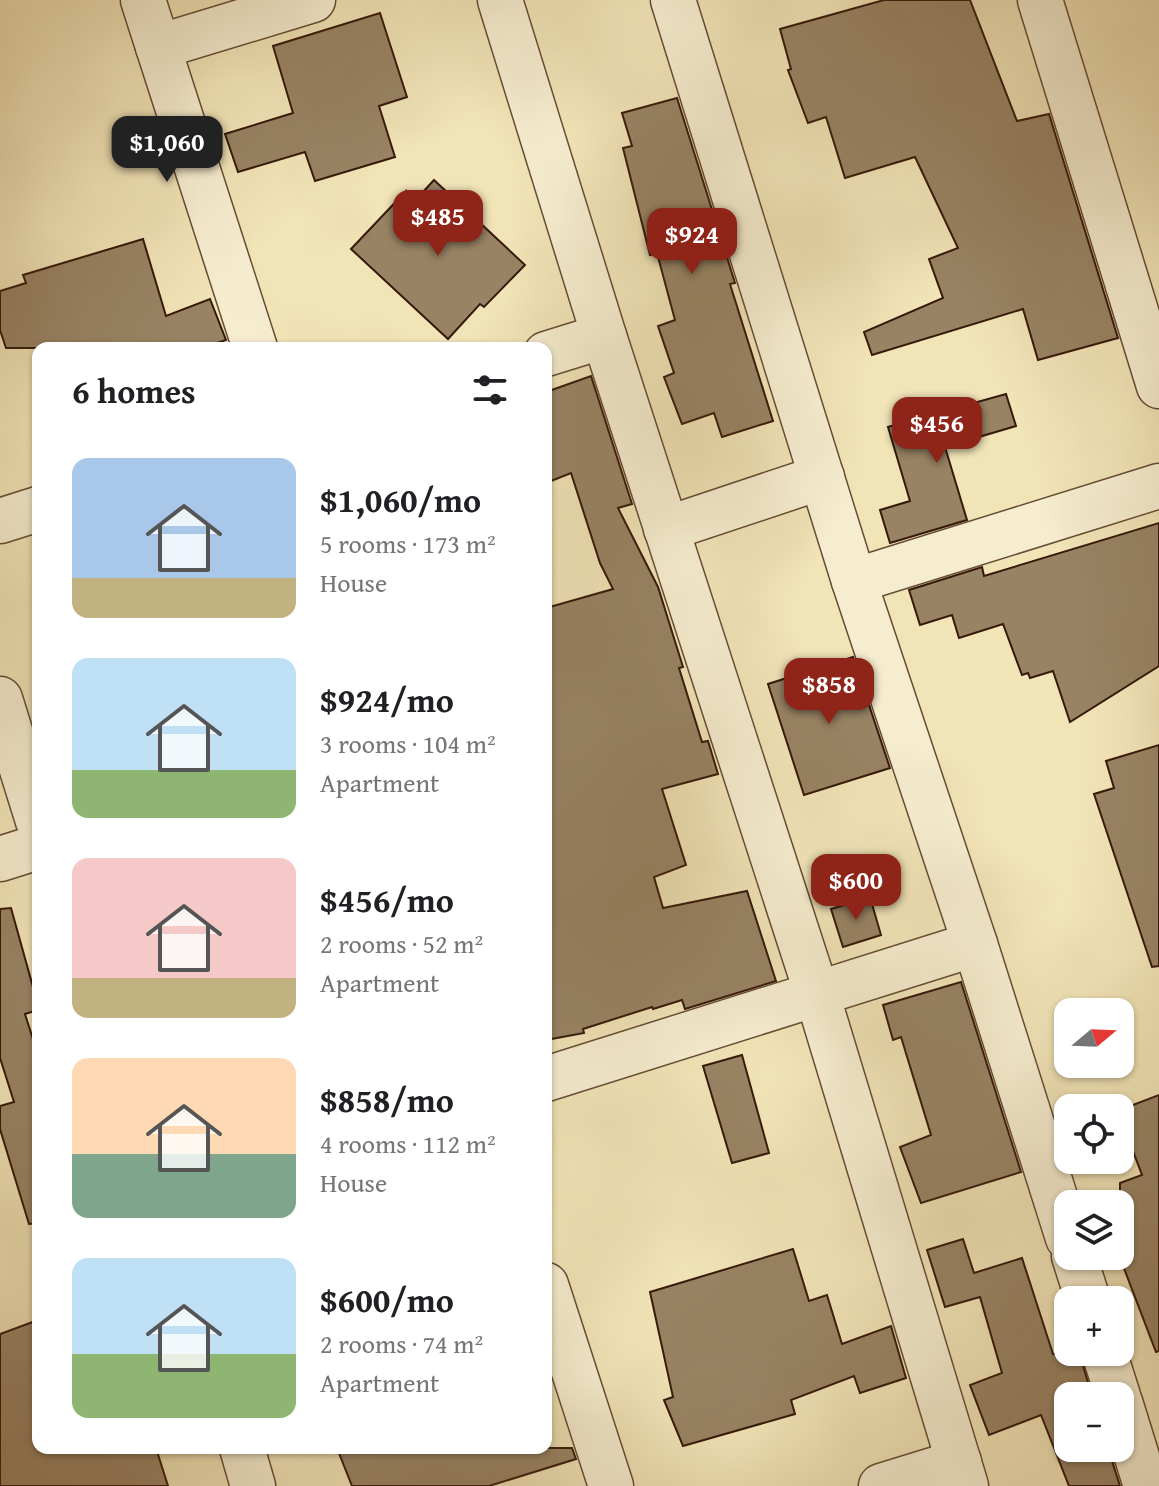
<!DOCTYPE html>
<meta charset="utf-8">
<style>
body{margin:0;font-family:"Gentium Book Plus",serif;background:#f6f6f6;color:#202124;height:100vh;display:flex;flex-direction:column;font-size:30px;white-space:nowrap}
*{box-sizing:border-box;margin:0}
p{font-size:26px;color:#757577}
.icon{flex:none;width:44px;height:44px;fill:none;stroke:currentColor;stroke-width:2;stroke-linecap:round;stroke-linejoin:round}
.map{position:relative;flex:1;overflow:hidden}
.details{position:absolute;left:32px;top:342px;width:520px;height:1112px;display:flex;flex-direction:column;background:#fff;border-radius:16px;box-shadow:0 2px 6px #0004}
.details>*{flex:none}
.needle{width:52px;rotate:71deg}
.buttons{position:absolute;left:1054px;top:998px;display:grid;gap:16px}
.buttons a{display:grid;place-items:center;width:80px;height:80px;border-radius:16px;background:#fff;box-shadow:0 2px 6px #0004;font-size:40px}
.price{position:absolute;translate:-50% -68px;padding:0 18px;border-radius:16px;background:#8f2418;color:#fff;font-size:26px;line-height:52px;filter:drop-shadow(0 2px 4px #0008)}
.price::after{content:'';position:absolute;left:50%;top:48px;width:24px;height:18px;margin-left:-12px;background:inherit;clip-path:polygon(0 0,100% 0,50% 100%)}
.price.active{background:#222;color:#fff}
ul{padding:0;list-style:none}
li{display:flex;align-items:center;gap:24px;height:200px;padding:0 40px}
li span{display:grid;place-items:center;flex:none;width:224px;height:160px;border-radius:16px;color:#555}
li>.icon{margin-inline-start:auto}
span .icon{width:96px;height:96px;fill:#fffc;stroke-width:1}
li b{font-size:34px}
h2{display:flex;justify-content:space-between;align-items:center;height:96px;padding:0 40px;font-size:34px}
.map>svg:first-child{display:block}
.building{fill:#988364;stroke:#37190a;stroke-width:2}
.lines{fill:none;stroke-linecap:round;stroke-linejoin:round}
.minor-casing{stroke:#664c35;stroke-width:47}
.minor{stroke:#f6edd0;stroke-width:44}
</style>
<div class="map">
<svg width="1159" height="1486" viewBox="0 0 1159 1486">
<rect width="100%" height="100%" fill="#f1e4b7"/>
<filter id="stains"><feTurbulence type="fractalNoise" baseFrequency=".0025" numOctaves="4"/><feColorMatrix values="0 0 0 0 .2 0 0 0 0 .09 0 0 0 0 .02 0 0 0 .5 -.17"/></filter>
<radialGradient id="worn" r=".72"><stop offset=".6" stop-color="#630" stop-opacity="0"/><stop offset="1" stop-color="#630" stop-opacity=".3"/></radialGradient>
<g class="building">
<path d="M884,0h86l47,121 32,-7 69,224 -80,22 -15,-51 -151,46 -8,-23 79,-34 -14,-39 29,-11 -43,-91 -70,21 -19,-61 -18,6 -20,-53 3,-1 -11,-40z"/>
<path d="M380,13l27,84 -28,9 16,51 -80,24 -10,-29 -67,20 -13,-38 68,-21 -20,-67z"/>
<path d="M677,98l58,185 -5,1 43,137 -51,16 -8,-24 -32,11 -18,-47 10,-4 -16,-47 17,-6 -18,-67 -7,2 -27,-107 9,-2 -10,-33z"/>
<path d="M434,180l91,85 -41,42 -4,-3 -32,35 -97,-90 55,-58 4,15z"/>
<path d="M143,239l23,77 44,-17 16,41 -23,8h-197l-6,-18v-39l26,-8 -3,-8z"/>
<path d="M591,376l41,128 -14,4 40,79 25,80 -4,1 23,74 6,-1 10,33 -56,15 24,76 -32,12 9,31 84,-17 29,90 -91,28 -3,-9 -29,9 -1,-2 -69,22 1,4 -38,7v-432l67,-19 -13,-26 -29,-90 -25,10v-91z"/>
<path d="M1006,394l10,32 -71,21 22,73 -77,23 -10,-33 30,-9 -22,-74z"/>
<path d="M1159,523v143l-89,56 -17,-51 -23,7 -2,-5 -6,2 -19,-51 -44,14 -7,-23 -32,10 -11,-35 73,-23 2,9z"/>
<path d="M853,657l37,111 -86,27 -36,-111z"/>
<path d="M1159,745v221l-7,1 -58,-173 20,-6 -8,-27z"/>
<path d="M870,897l11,38 -38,12 -12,-38z"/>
<path d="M11,908l27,97v5l-13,4 13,41v168l-9,1 -29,-95v-23l14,-4 -14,-44v-149z"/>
<path d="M961,982l60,190 -100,31 -21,-56 31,-12 -30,-98 -8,3 -10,-35z"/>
<path d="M742,1055l27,98 -37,10 -29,-97z"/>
<path d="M1159,1095v256l-3,1 -36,-94v-75l22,-8 -22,-58v-7z"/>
<path d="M963,1239l11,34 48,-15 31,96 26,-2 13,44h-24v52h40l12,38h-51l-28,-71 -52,20 -19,-50 32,-12 -22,-76 -35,10 -18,-57z"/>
<path d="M793,1249l16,52 18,-6 15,49 49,-18 15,52 -46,15 -6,-17 -63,24 4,14 -112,32 -19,-46 9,-3 -23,-105z"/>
<path d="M38,1320v128h118l12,38h-168v-152z"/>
<path d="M337,1448h235l4,11 -87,27h-137z"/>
</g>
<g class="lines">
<defs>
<g id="minor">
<path d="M143,0l112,348"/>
<path d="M500,0l104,336 213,658 149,492"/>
<path d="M673,0l181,581 121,363 93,294"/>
<path d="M1040,0l119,386"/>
<path d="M158,47l155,-47"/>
<path d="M546,354l58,-18"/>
<path d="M0,521l38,-12"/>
<path d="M666,529l156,-52"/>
<path d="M854,581l305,-95"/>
<path d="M0,699l38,122"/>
<path d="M0,859l38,-12"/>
<path d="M546,1079l429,-135"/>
<path d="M1074,1256l14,44"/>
<path d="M546,1285l65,201"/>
<path d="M1104,1352l14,44"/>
<path d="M1120,1402l26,84"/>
<path d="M242,1448l11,38"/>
<path d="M881,1486l78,-24"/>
</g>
</defs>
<use href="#minor" class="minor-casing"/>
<use href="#minor" class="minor"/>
</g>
<rect width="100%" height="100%" filter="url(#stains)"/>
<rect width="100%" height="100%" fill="url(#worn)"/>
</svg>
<div class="buttons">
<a><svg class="needle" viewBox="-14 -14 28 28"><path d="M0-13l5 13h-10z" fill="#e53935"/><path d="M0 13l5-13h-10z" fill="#757577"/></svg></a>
<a><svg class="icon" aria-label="locate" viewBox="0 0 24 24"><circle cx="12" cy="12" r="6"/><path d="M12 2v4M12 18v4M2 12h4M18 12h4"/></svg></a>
<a><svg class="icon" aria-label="layers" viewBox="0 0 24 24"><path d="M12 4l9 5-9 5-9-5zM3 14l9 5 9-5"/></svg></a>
<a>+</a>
<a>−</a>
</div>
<b class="price active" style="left:167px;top:184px">$1,060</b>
<b class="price" style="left:438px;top:258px">$485</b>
<b class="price" style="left:692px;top:276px">$924</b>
<b class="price" style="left:937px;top:465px">$456</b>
<b class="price" style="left:829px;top:726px">$858</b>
<b class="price" style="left:856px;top:922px">$600</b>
<section class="details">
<h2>6 homes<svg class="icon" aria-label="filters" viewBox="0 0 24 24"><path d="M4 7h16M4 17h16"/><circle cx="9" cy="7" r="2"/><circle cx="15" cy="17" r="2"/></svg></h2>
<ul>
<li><span style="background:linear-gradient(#a9c7e8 75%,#c2b280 0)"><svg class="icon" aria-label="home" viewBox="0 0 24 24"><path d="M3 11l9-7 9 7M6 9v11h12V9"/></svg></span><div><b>$1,060/mo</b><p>5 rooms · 173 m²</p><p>House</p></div></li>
<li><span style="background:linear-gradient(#bfe0f5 70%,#8fb573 0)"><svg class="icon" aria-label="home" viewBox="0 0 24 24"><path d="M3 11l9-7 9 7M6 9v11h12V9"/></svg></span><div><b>$924/mo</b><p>3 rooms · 104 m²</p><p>Apartment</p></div></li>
<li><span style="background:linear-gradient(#f6c9c9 75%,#c2b280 0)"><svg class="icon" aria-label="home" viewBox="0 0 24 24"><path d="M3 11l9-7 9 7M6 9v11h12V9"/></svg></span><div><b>$456/mo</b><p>2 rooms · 52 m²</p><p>Apartment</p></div></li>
<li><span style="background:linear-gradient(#ffd9b3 60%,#7fa58c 0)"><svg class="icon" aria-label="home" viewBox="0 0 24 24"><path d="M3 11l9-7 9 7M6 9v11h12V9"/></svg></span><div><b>$858/mo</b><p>4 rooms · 112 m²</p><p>House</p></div></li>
<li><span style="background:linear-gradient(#bfe0f5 60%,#8fb573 0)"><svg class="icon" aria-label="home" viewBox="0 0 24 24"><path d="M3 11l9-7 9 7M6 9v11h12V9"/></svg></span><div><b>$600/mo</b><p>2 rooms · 74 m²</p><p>Apartment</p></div></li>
</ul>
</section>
</div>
